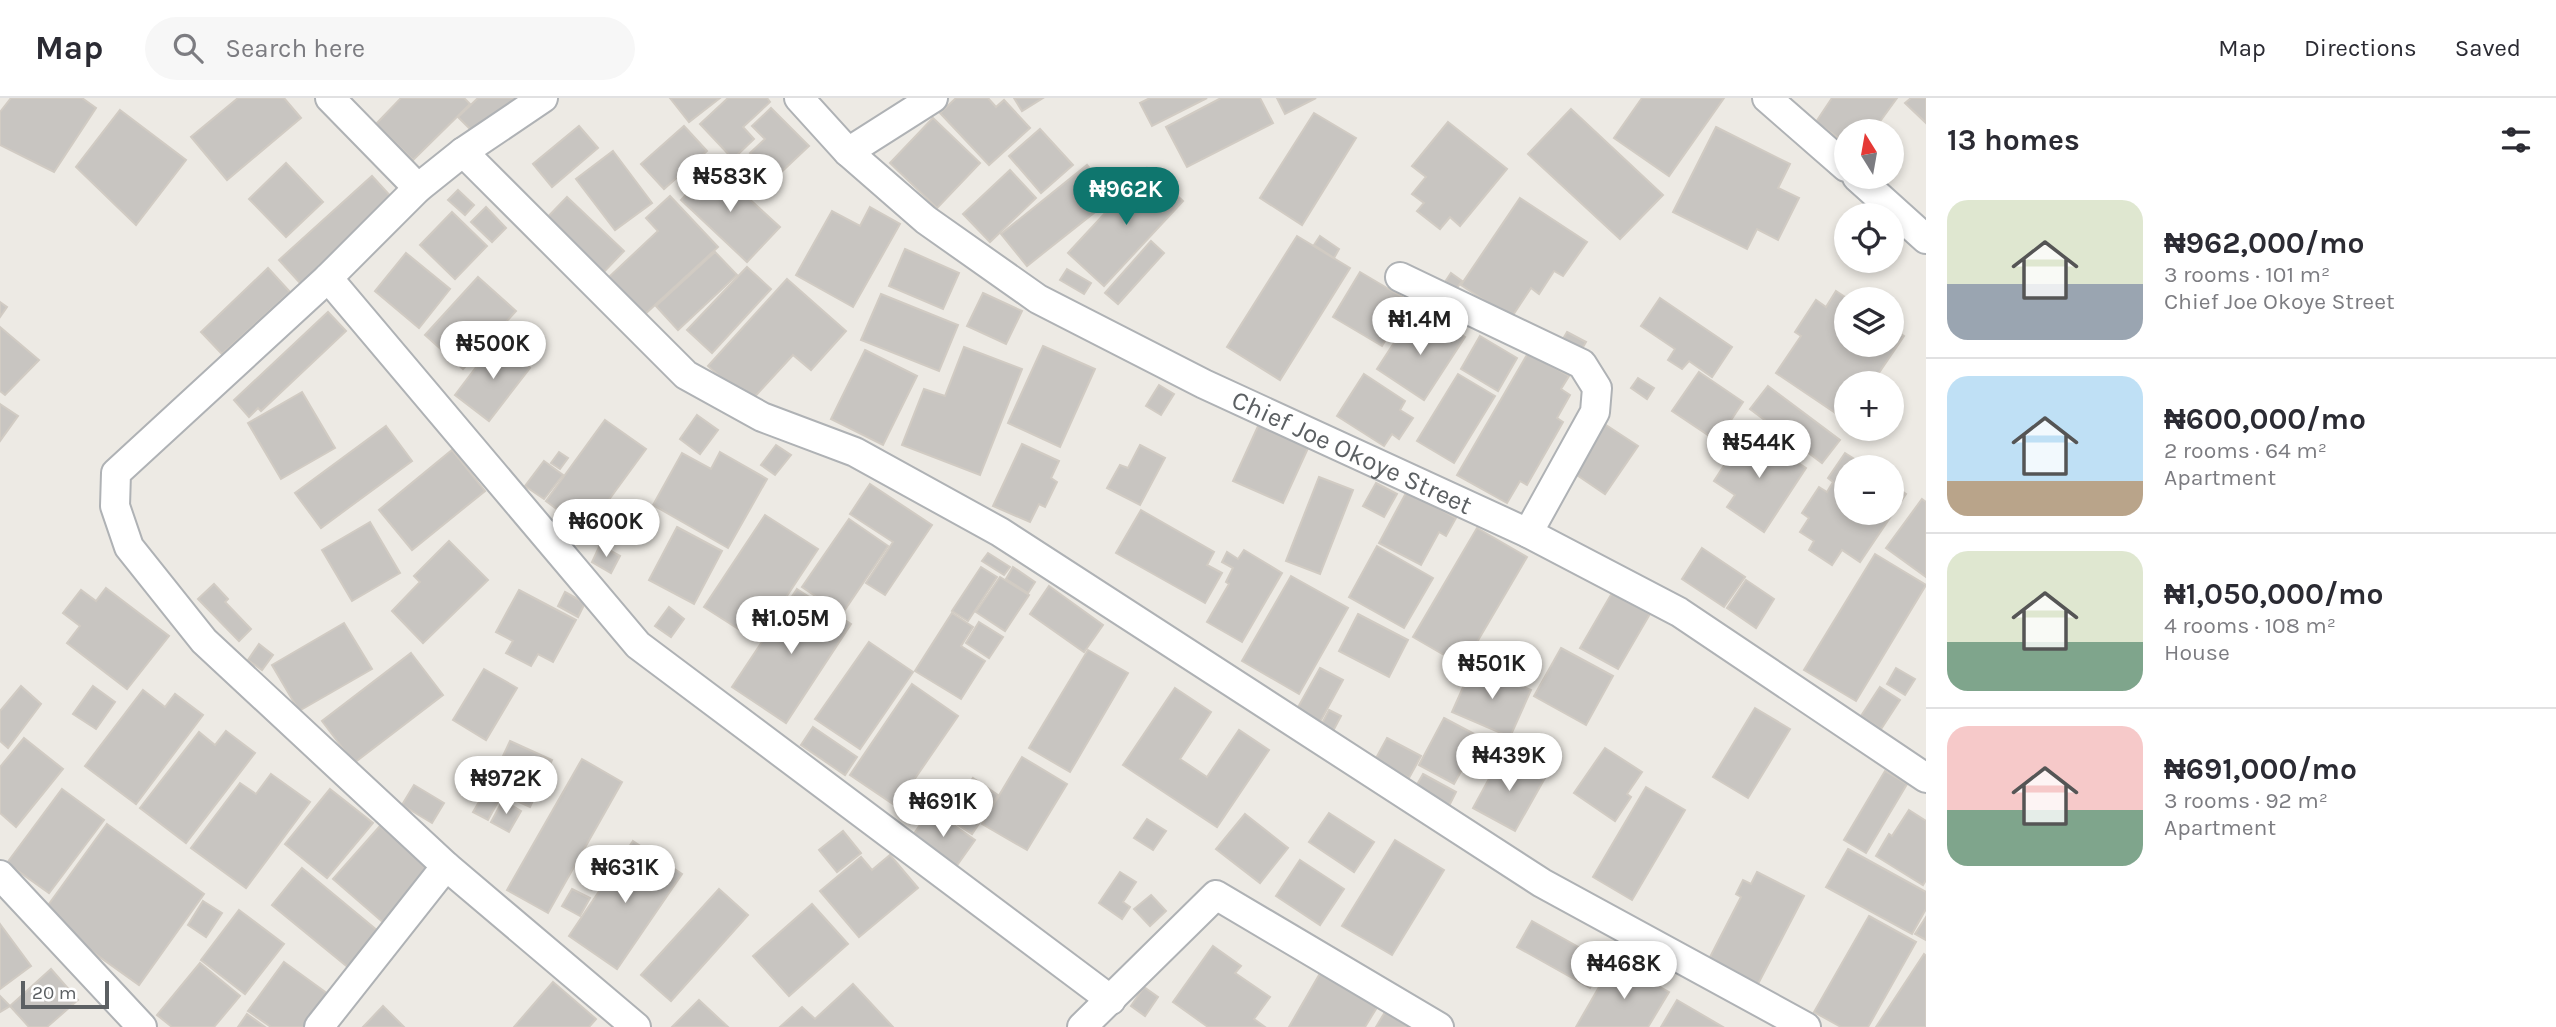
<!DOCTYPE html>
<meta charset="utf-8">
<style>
body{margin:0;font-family:Karla,sans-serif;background:#f7f7f7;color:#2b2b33;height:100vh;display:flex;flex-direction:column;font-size:26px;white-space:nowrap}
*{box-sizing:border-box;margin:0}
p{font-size:23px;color:#7c7c81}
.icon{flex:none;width:38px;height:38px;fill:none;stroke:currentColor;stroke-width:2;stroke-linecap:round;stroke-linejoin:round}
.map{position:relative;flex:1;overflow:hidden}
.details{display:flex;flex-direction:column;background:#fff;width:630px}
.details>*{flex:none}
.needle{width:46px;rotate:349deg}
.fabs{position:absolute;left:1834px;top:21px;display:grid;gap:14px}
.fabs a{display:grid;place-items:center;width:70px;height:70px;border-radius:50%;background:#fff;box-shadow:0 4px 10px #0003;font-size:35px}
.scale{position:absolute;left:21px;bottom:18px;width:88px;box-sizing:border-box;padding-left:7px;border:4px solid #5c6063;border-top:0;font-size:19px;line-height:24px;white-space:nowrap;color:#5c6063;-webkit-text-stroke:5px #fff;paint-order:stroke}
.price{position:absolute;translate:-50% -60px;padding:0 16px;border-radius:24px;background:#fff;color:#222;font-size:23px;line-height:46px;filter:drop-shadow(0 2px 4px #0008)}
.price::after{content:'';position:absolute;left:50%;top:42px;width:21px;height:16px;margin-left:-10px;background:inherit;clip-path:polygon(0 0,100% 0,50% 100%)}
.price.on{background:#0f766e;color:#fff}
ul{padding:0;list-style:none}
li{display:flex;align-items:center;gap:21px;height:175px;padding:0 21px}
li+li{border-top:2px solid #e1e1e2}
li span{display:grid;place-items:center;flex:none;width:196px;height:140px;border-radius:21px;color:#555}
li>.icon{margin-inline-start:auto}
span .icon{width:84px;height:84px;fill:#fffc;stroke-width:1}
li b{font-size:30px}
h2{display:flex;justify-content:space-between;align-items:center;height:84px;padding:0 21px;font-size:30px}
header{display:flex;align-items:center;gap:42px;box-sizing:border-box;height:98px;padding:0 35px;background:#fff;border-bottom:2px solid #e1e1e2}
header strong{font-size:33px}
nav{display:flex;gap:38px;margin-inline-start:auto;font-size:24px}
.search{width:490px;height:63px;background:#f7f7f7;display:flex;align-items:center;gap:18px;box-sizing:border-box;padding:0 24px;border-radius:38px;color:#7c7c81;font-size:26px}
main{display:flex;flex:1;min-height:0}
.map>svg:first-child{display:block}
.building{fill:#c8c5c1;stroke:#d1cbc3;stroke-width:2}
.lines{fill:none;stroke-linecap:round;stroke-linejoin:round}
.minor-casing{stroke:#afb2b5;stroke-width:32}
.minor{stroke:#fff;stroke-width:28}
.labels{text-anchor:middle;stroke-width:6;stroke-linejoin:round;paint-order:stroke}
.street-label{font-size:26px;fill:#5c6063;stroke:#fff}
</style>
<header>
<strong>Map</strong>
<div class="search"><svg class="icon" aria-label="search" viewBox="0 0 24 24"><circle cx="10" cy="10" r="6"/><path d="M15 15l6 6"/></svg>Search here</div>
<nav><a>Map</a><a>Directions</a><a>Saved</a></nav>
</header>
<main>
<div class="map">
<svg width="1926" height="929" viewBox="0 0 1926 929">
<rect width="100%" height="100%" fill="#edeae4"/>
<g class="building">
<path d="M11,0h71l14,10 -42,64 -54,-27v-33z"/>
<path d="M238,0h46l17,20 -74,62 -36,-43z"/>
<path d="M401,0h63l6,6 -57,56 -37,-36z"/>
<path d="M478,0h37l-39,37 -18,-18z"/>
<path d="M670,0h50l-31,24z"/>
<path d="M728,0h39l3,4 -27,25 11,12 -21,20 -33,-35z"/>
<path d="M956,0h32l8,9 8,-7 26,28 -41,37 -49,-52z"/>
<path d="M1014,0h29l-21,13z"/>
<path d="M1150,0h57l-55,28 -12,-23z"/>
<path d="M1221,0h39l13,25 -86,44 -21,-40z"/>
<path d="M1277,0h39l-31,16z"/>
<path d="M1642,0h82l-55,78 -55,-38z"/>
<path d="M1832,0h65l-24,33h-27v12l-30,-21z"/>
<path d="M1911,0h15v25l-21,-20z"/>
<path d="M771,10l38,38 -34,32 -25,-25 15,-14 -13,-13z"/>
<path d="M1571,11l92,86 -43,44 -92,-85z"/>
<path d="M120,12l66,50 -50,65 -60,-58z"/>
<path d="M1314,15l42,25 -54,87 -42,-27z"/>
<path d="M933,20l47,45 -43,45 -47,-45z"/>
<path d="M1448,24l59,47 -47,57 -10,-9 -10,12 -23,-18 7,-8 -12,-9 14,-17 -14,-11z"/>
<path d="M579,28l19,22 -46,39 -19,-23z"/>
<path d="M684,28l23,25 -43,38 -23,-25z"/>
<path d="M1716,29l74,37 -12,24 21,10 -21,42 -21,-11 -10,20 -74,-37z"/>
<path d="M1040,31l33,36 -32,28 -32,-37z"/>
<path d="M613,53l39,52 -37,27 -39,-51z"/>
<path d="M286,65l37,39 -37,35 -37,-38z"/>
<path d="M1087,67l27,32 -87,69 -26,-32z"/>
<path d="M713,68l67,61 -33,35 -66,-62z"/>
<path d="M1147,70l36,33 -79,85 -36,-33z"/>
<path d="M1010,72l26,28 -46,44 -27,-28z"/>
<path d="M372,78l22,24 -93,84 -22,-24z"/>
<path d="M458,92l16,15 -9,10 -17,-15z"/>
<path d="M670,98l48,51 -74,68 -35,-38 49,-46 -12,-13z"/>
<path d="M567,99l57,54 -27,28 -57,-54z"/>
<path d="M1520,100l67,44 -24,34 -9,-5 -15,23 -8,-6 -20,30 -50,-33z"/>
<path d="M486,109l20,21 -14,14 -21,-20z"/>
<path d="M870,109l30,17 -47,83 -57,-32 36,-64 28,15z"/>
<path d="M452,114l35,34 -32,33 -35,-34z"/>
<path d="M1297,138l53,32 -70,112 -53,-33z"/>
<path d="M1320,138l19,13 -5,9 -20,-13z"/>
<path d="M1151,143l13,12 -46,51 -13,-11z"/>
<path d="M905,151l54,24 -16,36 -54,-23z"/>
<path d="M715,154l22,23 -59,55 -22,-24z"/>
<path d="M406,155l44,36 -31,39 -44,-37z"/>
<path d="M747,169l24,22 -59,64 -25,-23z"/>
<path d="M268,170l22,24 -68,62 -21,-22z"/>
<path d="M1067,171l24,14 -7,11 -24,-14z"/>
<path d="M1360,174l49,29 -27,45 -49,-29z"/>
<path d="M1451,175l11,8 -8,11 -11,-7z"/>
<path d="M478,179l38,34 -53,58 -38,-34z"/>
<path d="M787,181l59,52 -35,39 -18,-15 -44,48 -41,-37z"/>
<path d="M1836,193l12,8h-2v46h46v-17l12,8 -32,47h-26v37l-70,-47 25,-37 -6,-4 21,-32 10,7z"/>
<path d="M983,195l39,18 -16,33 -39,-18z"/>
<path d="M881,196l77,31 -19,46 -78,-31z"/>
<path d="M1660,200l72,49 -20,30 -23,-16 -7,8 -14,-9 7,-11 -34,-23z"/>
<path d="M1414,201l17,12 -8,12 -17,-12z"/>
<path d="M0,204l7,5 -7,10z"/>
<path d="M328,214l18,19 -85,80 -3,-3 -9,9 -15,-17z"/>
<path d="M1409,222l26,17 10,-14 20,14 -41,63 -47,-31z"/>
<path d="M0,229l39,33 -34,35 -5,-4z"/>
<path d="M1567,234l19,10 -7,12 -19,-10z"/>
<path d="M1480,238l37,22 -19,33 -37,-22z"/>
<path d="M496,243l34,27 -41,53 -34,-26z"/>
<path d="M1043,248l52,23 -35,78 -52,-24z"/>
<path d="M964,249l58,22 -42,106 -78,-30 22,-56 21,7z"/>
<path d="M865,252l52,26 -34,69 -52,-26z"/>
<path d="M1528,255l41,23 -8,13 9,6 -13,23 6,4 -36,63 -7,-4 -13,22 -50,-28z"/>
<path d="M1699,274l44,30 -26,39 -45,-30z"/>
<path d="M1364,276l41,27 -5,9 13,8 -14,21 -7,-5 -8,12 -47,-30z"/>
<path d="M1458,276l37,22 -41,67 -37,-22z"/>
<path d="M1638,280l16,10 -7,11 -16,-11z"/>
<path d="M1159,287l15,9 -13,21 -15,-9z"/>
<path d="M1768,288l72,54 -18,23 -72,-54z"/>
<path d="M302,294l33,56 -54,31 -33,-56z"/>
<path d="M0,306l18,12 -18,25z"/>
<path d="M697,317l21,15 -18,24 -20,-15z"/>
<path d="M605,322l41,29 -60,82 -40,-30z"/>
<path d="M1603,325l35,23 -33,48 -34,-23z"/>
<path d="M1259,326l50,22 -26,57 -50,-22z"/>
<path d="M386,328l26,35 -91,67 -26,-35z"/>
<path d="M1751,334l55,36 -42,64 -37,-25 8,-12 -21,-14 22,-34 3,2z"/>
<path d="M1022,346l37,17 -8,17 6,4 -12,25 -6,-3 -9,18 -37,-16z"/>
<path d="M776,347l15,10 -16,20 -14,-10z"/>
<path d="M1140,347l25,13 -25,47 -33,-17 13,-23 8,3z"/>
<path d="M452,352l33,41 -73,59 -33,-40z"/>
<path d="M559,354l9,6 -8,11 -9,-6z"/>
<path d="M720,354l47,27 -39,69 -75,-43 29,-52 29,16z"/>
<path d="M1845,355l22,14h-21v46h46v-29l14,10 -46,68 -18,-12 -10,15 -23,-15 5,-9 -14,-9 9,-14 -7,-5 17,-26 8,5 6,-10 -5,-4z"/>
<path d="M544,363l19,14 -19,24 -19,-13z"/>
<path d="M1319,379l34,13 -33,84 -34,-13z"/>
<path d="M1376,385l21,11 -13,23 -21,-11z"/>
<path d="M870,386l62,41 -47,70 -19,-12 27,-41 -43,-28z"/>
<path d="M1407,393l49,27 -10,18 -7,-4 -18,33 -42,-22z"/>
<path d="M1922,401l4,3v75l-40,-29z"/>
<path d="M1141,412l73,42 -7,13 15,8 -17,30 -89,-50z"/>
<path d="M765,417l53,34 -61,92 -53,-34z"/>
<path d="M849,421l39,27 -46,68 -40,-27z"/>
<path d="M370,424l30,51 -48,28 -30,-51z"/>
<path d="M677,429l45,24 -28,53 -45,-24z"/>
<path d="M1477,430l50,29 -64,109 -50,-29z"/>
<path d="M449,443l39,39 -65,63 -31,-32 28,-29 -6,-6z"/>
<path d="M600,447l20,11 -9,17 -19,-11z"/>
<path d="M1377,448l56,32 -29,50 -55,-31z"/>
<path d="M1702,450l43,29 -21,30 -42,-28z"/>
<path d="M1244,452l38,23 -40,69 -35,-20 22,-38 -3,-2 7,-14 -11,-6 5,-10 11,7z"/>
<path d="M988,455l22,14 -6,8 -22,-14z"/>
<path d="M1875,456l51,31 -70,116 -52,-31z"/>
<path d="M981,469l16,10 -29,44 -16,-10z"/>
<path d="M1013,469l22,15 -7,11 -22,-14z"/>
<path d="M1291,478l57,32 -49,86 -57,-33z"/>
<path d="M1000,479l29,18 -24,36 -29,-19z"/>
<path d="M1746,482l28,19 -18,29 -29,-20z"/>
<path d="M214,486l14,15 -3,3 26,27 -12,12 -41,-42z"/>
<path d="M1049,488l54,39 -19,27 -54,-38z"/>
<path d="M106,490l63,48 -42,53 -60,-46 13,-17 -17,-13 18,-23 15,11z"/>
<path d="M797,491l54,35 -65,99 -54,-36z"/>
<path d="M519,492l57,30 -23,42 -15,-8 -7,12 -25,-13 7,-12 -17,-9z"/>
<path d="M565,494l20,11 -7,14 -20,-11z"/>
<path d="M1612,495l38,21 -32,55 -38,-21z"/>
<path d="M669,509l15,12 -13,18 -16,-11z"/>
<path d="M952,515l21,14 -12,19 24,15 -24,38 -46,-28z"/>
<path d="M1358,516l50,26 -19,37 -50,-26z"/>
<path d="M979,524l24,15 -14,21 -23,-15z"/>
<path d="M344,525l28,46 -73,42 -27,-46z"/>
<path d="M869,544l44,30 -53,77 -45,-30z"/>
<path d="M259,546l14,11 -11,15 -14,-10z"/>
<path d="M1561,550l52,28 -27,49 -52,-29z"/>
<path d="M1088,552l40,23 -58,99 -41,-24z"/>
<path d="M411,555l32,42 -89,68 -32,-42z"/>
<path d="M1473,567l58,25 -21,47 -58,-25z"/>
<path d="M1320,570l23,12 -23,42 -23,-13z"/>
<path d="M1896,570l19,11 -10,16 -18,-11z"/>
<path d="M484,571l33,19 -31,52 -33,-20z"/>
<path d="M912,586l46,32 -62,90 -46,-31z"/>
<path d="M21,588l20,18 -33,44 -8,-7v-30z"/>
<path d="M93,588l22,16 -19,27 -23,-15z"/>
<path d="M1880,589l20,13 -19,29 -20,-13z"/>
<path d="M1175,590l36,24 -31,47 27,18 32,-47 30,20 -52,77 -94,-62z"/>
<path d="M143,592l22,17 10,-13 28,21 -67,89 -51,-38z"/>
<path d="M1755,610l35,21 -42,69 -35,-21z"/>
<path d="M1329,612l12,6 -9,17 -12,-6z"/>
<path d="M1444,620l36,19 -26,47 -35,-19z"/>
<path d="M813,629l44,30 -12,18 -44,-30z"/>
<path d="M226,633l29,22 -69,90 -46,-35 59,-76 16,13z"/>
<path d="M24,640l39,31 -47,58 -16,-14v-46z"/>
<path d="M1387,640l34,18 -12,22 -34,-18z"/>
<path d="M510,643l42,19 -22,47 -42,-19z"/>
<path d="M1605,650l37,24 -15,22 4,3 -16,24 -41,-28z"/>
<path d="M1502,657l43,23 -30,53 -42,-23z"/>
<path d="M1022,659l45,27 -40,66 -45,-26z"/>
<path d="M582,661l40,23 -74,131 -41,-23z"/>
<path d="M1885,673l22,13 -41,69 -22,-13z"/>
<path d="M271,676l39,28 -64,86 -55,-40 49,-65 16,11z"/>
<path d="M1423,676l33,18 -7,14 -34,-18z"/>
<path d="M973,680l25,17 -26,39 -26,-17z"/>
<path d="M414,687l30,18 -12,20 -30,-18z"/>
<path d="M1646,689l39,23 -53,90 -39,-23z"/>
<path d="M62,691l42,31 -55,73 -42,-30z"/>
<path d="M330,691l43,34 -46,55 -42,-34z"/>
<path d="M486,692l14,8 -12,22 -15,-8z"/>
<path d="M503,702l18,11 -12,21 -18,-10z"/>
<path d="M931,711l44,31 -20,28 -44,-30z"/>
<path d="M1909,712l17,11v59l-3,5 -47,-29 13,-22 3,2z"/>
<path d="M1329,715l45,29 -20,30 -45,-30z"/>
<path d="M1245,716l43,34 -28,35 -44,-34z"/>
<path d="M1147,721l19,12 -13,19 -19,-12z"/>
<path d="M107,726l97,70 -65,91 -98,-70z"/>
<path d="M380,728l50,43 -46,54 -51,-44z"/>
<path d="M843,733l18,22 -24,19 -18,-22z"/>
<path d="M1395,742l49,30 -52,85 -50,-29z"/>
<path d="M633,743l49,33 -65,95 -48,-33z"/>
<path d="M1848,751l78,43v17l-14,25 -86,-47z"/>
<path d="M890,757l28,33 -59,49 -39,-46 41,-34 11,13z"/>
<path d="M1300,762l44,29 -24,36 -44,-29z"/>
<path d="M302,770l77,64 -30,36 -77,-63z"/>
<path d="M1120,774l16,10 -13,20 7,5 -8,12 -23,-16z"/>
<path d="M1757,774l47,24 -46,88 -49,-25 32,-62 -5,-3 7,-14 8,4z"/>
<path d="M572,791l18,9 -10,18 -18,-10z"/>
<path d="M719,791l29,26 -77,86 -30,-26z"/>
<path d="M1151,797l15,16 -16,15 -16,-17z"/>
<path d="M203,803l19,12 -16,24 -18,-12z"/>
<path d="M812,806l36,40 -59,52 -36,-40z"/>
<path d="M239,812l45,34 -39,50 -44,-34z"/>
<path d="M1869,818l47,26 -48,85h-27l-27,-15z"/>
<path d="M1926,819v23l-11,-6z"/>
<path d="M1532,823l73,41 -15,26 -73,-41z"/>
<path d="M0,826l31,42 -31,23z"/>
<path d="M1213,848l28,20 -6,7 35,24 -16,22 11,8h-57l-35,-25z"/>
<path d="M1924,856l2,2v71h-50z"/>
<path d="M1614,863l55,31 -21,35h-72z"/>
<path d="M284,864l44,32 -23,33h-34l-23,-16z"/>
<path d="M200,865l40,33 -26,31h-42l-15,-12z"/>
<path d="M51,871l27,31 -31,27h-18l-19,-21z"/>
<path d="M1322,872l57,34 -14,23h-76z"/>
<path d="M553,884l43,37 -7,8h-75z"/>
<path d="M853,886l40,43h-113l22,-20 13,12z"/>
<path d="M1144,889l14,10 -13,19 -14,-10z"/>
<path d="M0,898l10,10 -10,6z"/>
<path d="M699,902l29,27h-56z"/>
<path d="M1677,902l46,27h-62z"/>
<path d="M383,908l21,21h-41z"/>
<path d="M1385,914l26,15h-35z"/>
<path d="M247,916l18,13h-27z"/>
</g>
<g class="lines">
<defs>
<g id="minor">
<path d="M330,0l88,90"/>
<path d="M543,0l-80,54 -45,36 -90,90 -212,195 -1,33 14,41 75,94 242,225 190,161"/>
<path id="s1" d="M799,0l49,54 78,68 112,79 166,85 324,149 151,79 247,166"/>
<path d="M1767,0l79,69"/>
<path d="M463,54l223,223 76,42 93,35 145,80 542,351 264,144"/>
<path d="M848,54l85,-54"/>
<path d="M1857,79l69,62"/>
<path d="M1400,179l182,87 15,24 -2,24 -67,121"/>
<path d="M328,180l310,367 473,355"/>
<path d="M0,777l142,152"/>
<path d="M319,929l127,-161"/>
<path d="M1082,929l134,-132 223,132"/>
</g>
</defs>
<use href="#minor" class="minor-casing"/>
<use href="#minor" class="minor"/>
</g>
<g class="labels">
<g class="street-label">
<text dy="9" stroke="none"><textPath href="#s1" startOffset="663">Chief Joe Okoye Street</textPath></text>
</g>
</g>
</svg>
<div class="fabs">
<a><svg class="needle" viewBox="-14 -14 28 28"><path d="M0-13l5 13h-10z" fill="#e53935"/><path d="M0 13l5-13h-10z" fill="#7c7c81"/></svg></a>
<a><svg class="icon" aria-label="locate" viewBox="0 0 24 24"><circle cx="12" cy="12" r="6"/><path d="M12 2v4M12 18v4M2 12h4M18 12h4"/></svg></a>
<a><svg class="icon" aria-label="layers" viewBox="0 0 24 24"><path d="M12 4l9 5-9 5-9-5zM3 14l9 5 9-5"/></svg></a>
<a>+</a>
<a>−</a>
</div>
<div class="scale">20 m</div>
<b class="price" style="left:730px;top:116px">₦583K</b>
<b class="price on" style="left:1126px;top:129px">₦962K</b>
<b class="price" style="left:1420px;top:259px">₦1.4M</b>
<b class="price" style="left:493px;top:283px">₦500K</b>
<b class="price" style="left:1759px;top:382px">₦544K</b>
<b class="price" style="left:606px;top:461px">₦600K</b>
<b class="price" style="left:791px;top:558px">₦1.05M</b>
<b class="price" style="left:1492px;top:603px">₦501K</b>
<b class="price" style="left:1509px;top:695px">₦439K</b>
<b class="price" style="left:506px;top:718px">₦972K</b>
<b class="price" style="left:943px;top:741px">₦691K</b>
<b class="price" style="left:625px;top:807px">₦631K</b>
<b class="price" style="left:1624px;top:903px">₦468K</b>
</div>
<section class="details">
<h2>13 homes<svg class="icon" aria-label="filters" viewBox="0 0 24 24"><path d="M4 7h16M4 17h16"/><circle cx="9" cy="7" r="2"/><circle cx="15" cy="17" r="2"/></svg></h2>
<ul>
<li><span style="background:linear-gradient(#dfe7d0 60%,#9aa5b1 0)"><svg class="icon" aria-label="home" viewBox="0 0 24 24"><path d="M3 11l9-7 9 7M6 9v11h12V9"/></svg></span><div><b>₦962,000/mo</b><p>3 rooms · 101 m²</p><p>Chief Joe Okoye Street</p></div></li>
<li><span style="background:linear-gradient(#bfe0f5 75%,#b9a48a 0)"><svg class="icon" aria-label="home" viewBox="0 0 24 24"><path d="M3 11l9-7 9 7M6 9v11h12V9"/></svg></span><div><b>₦600,000/mo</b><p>2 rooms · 64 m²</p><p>Apartment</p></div></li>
<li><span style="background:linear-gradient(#dfe7d0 65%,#7fa58c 0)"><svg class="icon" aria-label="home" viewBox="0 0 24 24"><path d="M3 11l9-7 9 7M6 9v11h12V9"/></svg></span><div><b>₦1,050,000/mo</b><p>4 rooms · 108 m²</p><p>House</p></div></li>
<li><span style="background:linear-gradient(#f6c9c9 60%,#7fa58c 0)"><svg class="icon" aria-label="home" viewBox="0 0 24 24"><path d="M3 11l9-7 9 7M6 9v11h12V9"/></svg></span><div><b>₦691,000/mo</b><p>3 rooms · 92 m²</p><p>Apartment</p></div></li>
</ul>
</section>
</main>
